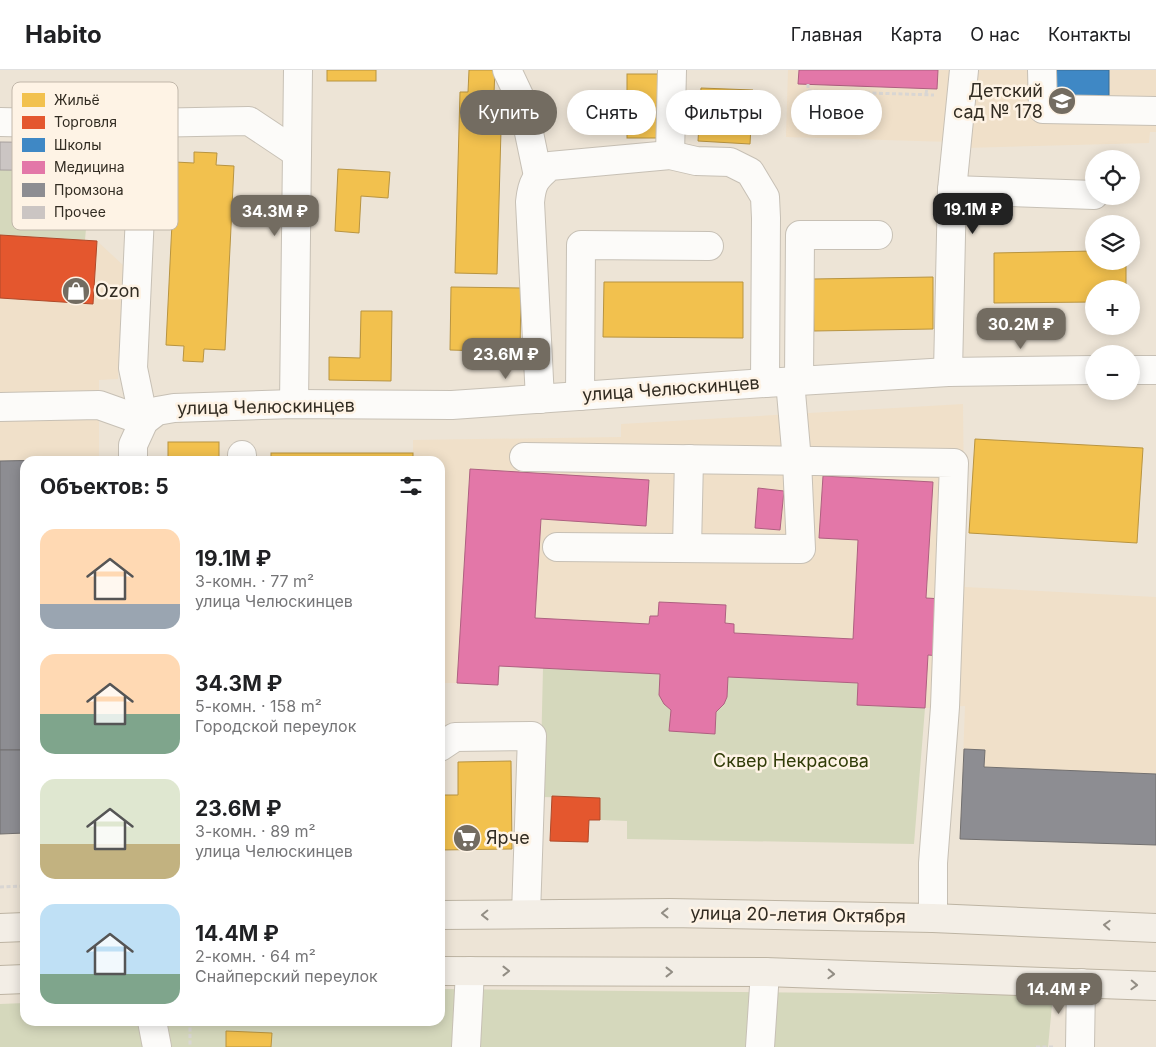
<!DOCTYPE html>
<html lang="ru">
<meta charset="utf-8">
<style>
body{margin:0;font-family:Inter,sans-serif;background:#f6f6f6;color:#202124;height:100vh;display:flex;flex-direction:column;font-size:19px;white-space:nowrap}
*{box-sizing:border-box;margin:0}
p{font-size:16px;color:#757577}
.icon{flex:none;width:28px;height:28px;fill:none;stroke:currentColor;stroke-width:2;stroke-linecap:round;stroke-linejoin:round}
.map{position:relative;flex:1;overflow:hidden}
.details{position:absolute;left:20px;top:386px;width:425px;height:570px;display:flex;flex-direction:column;background:#fff;border-radius:15px;box-shadow:0 2px 12px #0003}
.details>*{flex:none}
.guide{position:absolute;left:460px;top:20px;width:475px;height:45px;display:flex;gap:10px}
.buttons{position:absolute;left:1085px;top:80px;display:grid;gap:10px}
.buttons a{display:grid;place-items:center;width:55px;height:55px;border-radius:50%;background:#fff;box-shadow:0 2px 12px #0003;font-size:25px}
.price{position:absolute;translate:-50% -42px;padding:0 11px;border-radius:10px;background:#736c61;color:#fff;font-size:16px;line-height:32px;filter:drop-shadow(0 1px 2px #0008)}
.price::after{content:'';position:absolute;left:50%;top:30px;width:15px;height:11px;margin-left:-8px;background:inherit;clip-path:polygon(0 0,100% 0,50% 100%)}
.price.current{background:#222;color:#fff}
ul{padding:0;list-style:none}
li{display:flex;align-items:center;gap:15px;height:125px;padding:0 20px}
li span{display:grid;place-items:center;flex:none;width:140px;height:100px;border-radius:15px;color:#555}
li>.icon{margin-inline-start:auto}
span .icon{width:60px;height:60px;fill:#fffc;stroke-width:1}
li b{font-size:21px}
h2{display:flex;justify-content:space-between;align-items:center;height:60px;padding:0 20px;font-size:21px}
.tag{padding:0 18px;border-radius:22px;background:#fff;box-shadow:0 2px 12px #0003;font-size:18px;line-height:45px}
.tag.current{background:#736c61;color:#fff}
header{display:flex;align-items:center;gap:30px;box-sizing:border-box;height:70px;padding:0 25px;background:#fff;border-bottom:1px solid #e0e0e0}
header strong{font-size:24px}
nav{display:flex;gap:28px;margin-inline-start:auto;font-size:18px}
.map>svg:first-child{display:block}
.built{fill:#f0e0c9}
.green{fill:#d5d8bc}
.homes{fill:#f2c14e;stroke:#b89441}
.shops{fill:#e4572e;stroke:#af4a2a}
.schools{fill:#3f88c5;stroke:#3b6c94}
.health{fill:#e377a8;stroke:#ae6080}
.industry{fill:#8d8d92;stroke:#727070}
.building{fill:#cbc5c3;stroke:#a69f9d}
.lines{fill:none;stroke-linecap:round;stroke-linejoin:round}
.minor-casing{stroke:#c7c0b5;stroke-width:30}
.major-casing{stroke:#bdb4a3;stroke-width:30}
.path{stroke:#d9d6d3;stroke-width:3;stroke-dasharray:4 2.5;stroke-linecap:butt}
.minor{stroke:#fcfbf9;stroke-width:28}
.major{stroke:#f3eee6;stroke-width:28}
.oneway{stroke:#928d84}
.labels{text-anchor:middle;stroke-width:5;stroke-linejoin:round;paint-order:stroke}
.poi-label{font-size:18px;fill:#322c22;stroke:#fef3e5;text-anchor:start}
.street-label{font-size:18px;fill:#322c22;stroke:#fef3e5}
.park-label{font-size:18px;fill:#303b07;stroke:#fef3e5}
.key{fill:#fef3e5;stroke:#c1b7aa;stroke-width:1}
.key-label{font-size:14px;fill:#322c22}
</style>
<header>
<strong>Habito</strong>
<nav><a>Главная</a><a>Карта</a><a>О нас</a><a>Контакты</a></nav>
</header>
<div class="map">
<svg width="1156" height="977" viewBox="0 0 1156 977">
<rect width="100%" height="100%" fill="#ede4d6"/>
<g class="built">
<path d="M788,0h169l-6,72 -165,-5z"/>
<path d="M972,0h184v62h-6l-1,11 -184,5z"/>
<path d="M0,165l97,6 28,26 -7,112 -19,1v81h-74v372l-25,1z"/>
<path d="M963,334l2,183 191,10v248l-196,-6 5,-133 -40,2 -68,-3 1,-21 -130,-7 -1,20 -3,7 -8,8 -1,22 -46,-3 -5,-27 -5,-9 1,-21 -160,-8 -2,19 -41,-2h-17v-222h-27v-21l208,-3v-13z"/>
</g>
<g class="green">
<path d="M0,100l91,1 -6,69 -85,-5z"/>
<path d="M543,598l117,6c-1,18 -3,24 11,36l-2,20 46,4 1,-22 8,-8 3,-7 1,-20 130,6 -1,22 68,3 -11,136 -287,-5v-18l-27,-1v-22l-60,-1z"/>
<path d="M440,919l613,6 -5,52h-1048v-43l25,-1v18h415z"/>
</g>
<g class="homes">
<rect x="327" y="0" width="49" height="11"/>
<path d="M469,0h26l-1,23 8,1 -5,180 -42,-1 5,-181h8z"/>
<rect x="627" y="4" width="39" height="64"/>
<path d="M701,18l52,2 -3,54 -52,-3z"/>
<path d="M194,82l23,1 -1,12 18,1 -9,184 -21,-1 -1,13 -20,-1 1,-15 -18,-1 9,-183 19,1z"/>
<path d="M338,99l52,3 -2,26 -27,-2 -2,37 -24,-2z"/>
<path d="M1094,181v10h32v28h-32v13l-100,1v-50z"/>
<path d="M933,207v52l-119,2 -1,-52z"/>
<path d="M604,212h139v56l-140,-1z"/>
<path d="M451,217l70,1 -1,64 -70,-2z"/>
<path d="M361,241h31l-1,70 -62,-1v-23l31,1z"/>
<path d="M975,369l168,9 -6,95 -168,-10z"/>
<rect x="168" y="372" width="51" height="19"/>
<rect x="271" y="383" width="142" height="8"/>
<path d="M511,691l1,88 -72,1v-55h18v-33z"/>
<path d="M226,961l46,2 -1,14h-45z"/>
</g>
<g class="shops">
<path d="M0,165l97,6 -4,63 -93,-6z"/>
<path d="M552,726l48,2v22h-11l-1,22 -38,-1z"/>
</g>
<path class="schools" d="M1055,0h54v32l-54,-1z"/>
<g class="health">
<path d="M799,0h139l-1,19 -139,-5z"/>
<path d="M470,399l179,11 -3,46 -105,-7 -6,99 114,6 1,-8h8l1,-14 67,3 -1,18 9,1v9l119,6 5,-99 -39,-2 4,-62 110,6 -7,116 17,1 -3,57 -12,-1 -3,53 -68,-3 1,-22 -130,-6 -1,20 -3,7 -8,8 -1,22 -46,-3 2,-21 -7,-6 -5,-9 1,-21 -161,-8 -1,19 -41,-2z"/>
<path d="M758,418l26,3 -4,39 -25,-2z"/>
</g>
<g class="industry">
<path d="M51,390l-26,1v289h-25v-289z"/>
<path d="M964,679l21,1 -1,17 172,7v71l-196,-6z"/>
<path d="M0,680h25v83l-25,1z"/>
</g>
<path class="building" d="M0,72l91,1v28l-91,-1z"/>
<g class="lines">
<defs>
<g id="minor">
<path d="M507,0l16,34 15,72"/>
<path d="M1042,0l1,39 113,2"/>
<path d="M0,52l91,2 158,-3 48,32"/>
<path d="M670,85l2,-85"/>
<path d="M952,120l142,5"/>
<path d="M141,123l-8,175 11,53"/>
<path d="M1131,300h25"/>
<path d="M948,302l4,-182 12,-120"/>
<path d="M799,311l1,-146h78"/>
<path d="M580,326l1,-151 128,1"/>
<path d="M540,329l-10,-197c2,-20 5,-23 20,-36l120,-11 26,6 34,1 20,10 15,25 1,21 -1,165"/>
<path d="M294,334l4,-334"/>
<path d="M0,337l99,-2 45,16"/>
<path d="M242,385v6"/>
<path d="M524,387l430,6 -9,244 -12,156v55"/>
<path d="M133,391v-16l11,-24 13,-10 17,-3 120,-4 158,1 313,-22 183,-11 146,-2"/>
<path d="M557,477l244,2 -4,-88 -7,-80"/>
<path d="M687,478l2,-89"/>
<path d="M440,677l15,-10 77,-1 -6,178"/>
<path d="M152,951l5,26"/>
<path d="M466,977l4,-76"/>
<path d="M760,977l5,-75"/>
<path d="M1080,977l1,-64"/>
</g>
<g id="major">
<path d="M440,845l230,-2 263,5 223,10"/>
<path d="M0,858l25,-1"/>
<path d="M440,901l325,1 391,14"/>
<path d="M0,910l25,-1"/>
</g>
</defs>
<use href="#minor" class="minor-casing"/>
<use href="#major" class="major-casing"/>
<g class="path">
<path d="M808,14v7l126,4"/>
<path d="M926,24l1,-6"/>
<path d="M0,817l25,-1"/>
<path d="M190,951v26"/>
<path d="M1036,977h18"/>
</g>
<use href="#minor" class="minor"/>
<use href="#major" class="major"/>
</g>
<defs><path id="oneway-chevron" d="M-2-3.5L2.5 0L-2 3.5" fill="none" stroke-width="1.6" stroke-linecap="round" stroke-linejoin="round" transform="scale(1.25)"/></defs>
<g class="oneway">
<use href="#oneway-chevron" transform="translate(665 843) rotate(-180)"/>
<use href="#oneway-chevron" transform="translate(485 845) rotate(179)"/>
<use href="#oneway-chevron" transform="translate(1107 855) rotate(-177)"/>
<use href="#oneway-chevron" transform="translate(506 901)"/>
<use href="#oneway-chevron" transform="translate(669 902)"/>
<use href="#oneway-chevron" transform="translate(831 904) rotate(2)"/>
<use href="#oneway-chevron" transform="translate(1134 915) rotate(2)"/>
</g>
<defs>
<symbol id="school-disc" viewBox="-11 -11 22 22"><circle r="9.5" fill="#736c61" stroke="#fef3e5"/><path d="M0-5L7-2L0 1L-7-2ZM-4 1L0 2.5L4 1V4Q0 6-4 4Z" fill="#fff"/></symbol>
<symbol id="shop-disc" viewBox="-11 -11 22 22"><circle r="9.5" fill="#736c61" stroke="#fef3e5"/><path d="M-5-2.5h2.3a2.7 3.5 0 0 1 5.4 0H5L5.5 6h-11ZM-1.5-2.5h3a1.5 2.3 0 0 0-3 0Z" fill="#fff"/></symbol>
<symbol id="supermarket-disc" viewBox="-11 -11 22 22"><circle r="9.5" fill="#736c61" stroke="#fef3e5"/><path d="M-6-5.5h2.5l.6 2H6L4.5 2H-2.5L-4.4-4H-6ZM-1.5 3.2a1.3 1.3 0 1 0 .1 0ZM3 3.2a1.3 1.3 0 1 0 .1 0Z" fill="#fff"/></symbol>
</defs>
<g fill-rule="evenodd">
<use href="#school-disc" x="1046" y="15" width="32" height="32"/>
<use href="#shop-disc" x="60" y="205" width="32" height="32"/>
<use href="#supermarket-disc" x="451" y="752" width="32" height="32"/>
</g>
<g class="labels">
<g class="poi-label">
<text x="1043" y="27" text-anchor="end">Детский<tspan x="1043" dy="21">сад № 178</tspan></text>
<text x="95" y="227">Ozon</text>
<text x="486" y="774">Ярче</text>
</g>
<g class="street-label">
<text transform="translate(671 319) rotate(-4)" y="6">улица Челюскинцев</text>
<text transform="translate(266 337) rotate(-1)" y="6">улица Челюскинцев</text>
<text transform="translate(798 845) rotate(1)" y="6">улица 20-летия Октября</text>
</g>
<g class="park-label">
<text x="791" y="697">Сквер Некрасова</text>
</g>
</g>
<rect x="12" y="12" width="166" height="148" rx="8" class="key"/>
<rect x="22" y="23" width="23" height="14" fill="#f2c14e"/>
<rect x="22" y="46" width="23" height="13" fill="#e4572e"/>
<rect x="22" y="68" width="23" height="14" fill="#3f88c5"/>
<rect x="22" y="91" width="23" height="13" fill="#e377a8"/>
<rect x="22" y="113" width="23" height="14" fill="#8d8d92"/>
<rect x="22" y="136" width="23" height="13" fill="#cbc5c3"/>
<g class="key-label">
<text x="54" y="35">Жильё</text>
<text x="54" y="57">Торговля</text>
<text x="54" y="80">Школы</text>
<text x="54" y="102">Медицина</text>
<text x="54" y="125">Промзона</text>
<text x="54" y="147">Прочее</text>
</g>
</svg>
<div class="buttons">
<a><svg class="icon" aria-label="locate" viewBox="0 0 24 24"><circle cx="12" cy="12" r="6"/><path d="M12 2v4M12 18v4M2 12h4M18 12h4"/></svg></a>
<a><svg class="icon" aria-label="layers" viewBox="0 0 24 24"><path d="M12 4l9 5-9 5-9-5zM3 14l9 5 9-5"/></svg></a>
<a>+</a>
<a>−</a>
</div>
<b class="price current" style="left:973px;top:165px">19.1M ₽</b>
<b class="price" style="left:275px;top:167px">34.3M ₽</b>
<b class="price" style="left:1021px;top:280px">30.2M ₽</b>
<b class="price" style="left:506px;top:310px">23.6M ₽</b>
<b class="price" style="left:1059px;top:945px">14.4M ₽</b>
<div class="guide">
<a class="tag current">Купить</a>
<a class="tag">Снять</a>
<a class="tag">Фильтры</a>
<a class="tag">Новое</a>
</div>
<section class="details">
<h2>Объектов: 5<svg class="icon" aria-label="filters" viewBox="0 0 24 24"><path d="M4 7h16M4 17h16"/><circle cx="9" cy="7" r="2"/><circle cx="15" cy="17" r="2"/></svg></h2>
<ul>
<li><span style="background:linear-gradient(#ffd9b3 75%,#9aa5b1 0)"><svg class="icon" aria-label="home" viewBox="0 0 24 24"><path d="M3 11l9-7 9 7M6 9v11h12V9"/></svg></span><div><b>19.1M ₽</b><p>3-комн. · 77 m²</p><p>улица Челюскинцев</p></div></li>
<li><span style="background:linear-gradient(#ffd9b3 60%,#7fa58c 0)"><svg class="icon" aria-label="home" viewBox="0 0 24 24"><path d="M3 11l9-7 9 7M6 9v11h12V9"/></svg></span><div><b>34.3M ₽</b><p>5-комн. · 158 m²</p><p>Городской переулок</p></div></li>
<li><span style="background:linear-gradient(#dfe7d0 65%,#c2b280 0)"><svg class="icon" aria-label="home" viewBox="0 0 24 24"><path d="M3 11l9-7 9 7M6 9v11h12V9"/></svg></span><div><b>23.6M ₽</b><p>3-комн. · 89 m²</p><p>улица Челюскинцев</p></div></li>
<li><span style="background:linear-gradient(#bfe0f5 70%,#7fa58c 0)"><svg class="icon" aria-label="home" viewBox="0 0 24 24"><path d="M3 11l9-7 9 7M6 9v11h12V9"/></svg></span><div><b>14.4M ₽</b><p>2-комн. · 64 m²</p><p>Снайперский переулок</p></div></li>
</ul>
</section>
</div>
